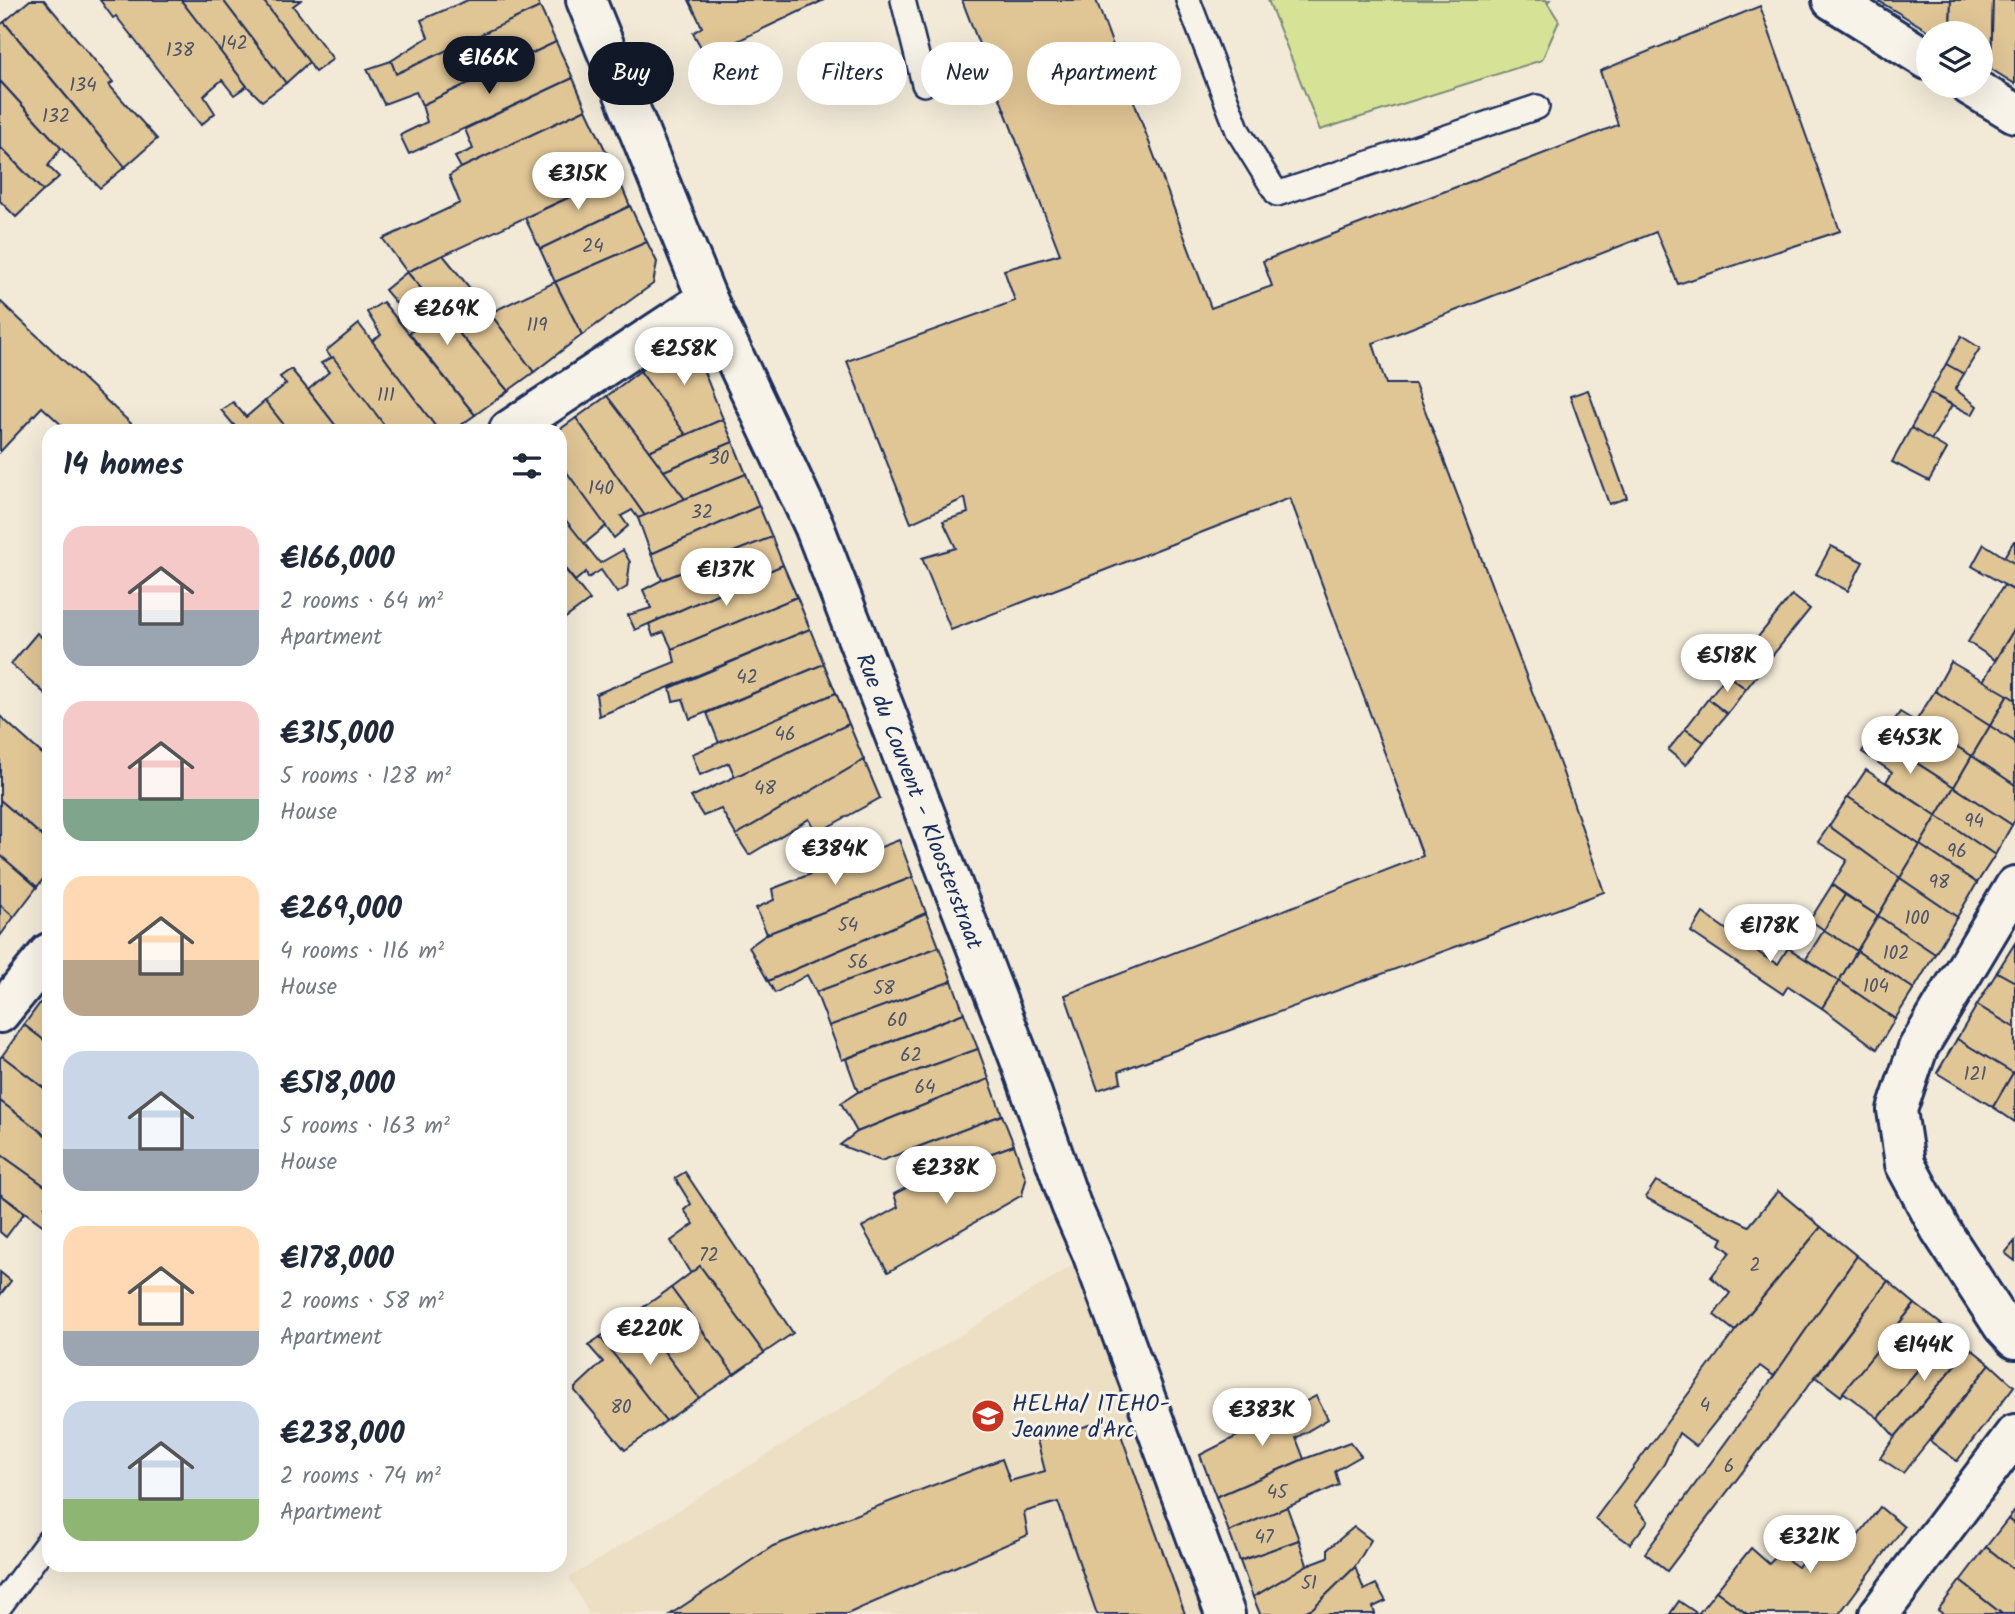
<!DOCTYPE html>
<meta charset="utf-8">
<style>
body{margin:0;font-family:Kalam,sans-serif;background:#f6f6f7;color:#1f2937;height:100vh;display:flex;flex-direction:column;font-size:26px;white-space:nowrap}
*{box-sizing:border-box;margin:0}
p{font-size:23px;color:#747a83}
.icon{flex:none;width:38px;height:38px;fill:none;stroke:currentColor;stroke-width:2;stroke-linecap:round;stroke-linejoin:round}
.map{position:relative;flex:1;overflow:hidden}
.sheet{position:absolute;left:42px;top:424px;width:525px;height:1148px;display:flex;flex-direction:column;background:#fff;border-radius:21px;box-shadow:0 7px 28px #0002}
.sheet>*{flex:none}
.banner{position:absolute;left:588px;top:42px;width:665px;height:63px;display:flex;gap:14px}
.controls{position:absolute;left:1916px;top:21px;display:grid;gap:14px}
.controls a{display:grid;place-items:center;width:77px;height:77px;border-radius:50%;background:#fff;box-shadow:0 7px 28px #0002;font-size:35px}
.price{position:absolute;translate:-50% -60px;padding:0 16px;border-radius:24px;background:#fff;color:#222;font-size:23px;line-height:46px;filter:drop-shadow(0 2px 4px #0008)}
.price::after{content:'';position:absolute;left:50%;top:42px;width:21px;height:16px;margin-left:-10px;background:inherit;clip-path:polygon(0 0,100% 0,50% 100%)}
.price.on{background:#111827;color:#fff}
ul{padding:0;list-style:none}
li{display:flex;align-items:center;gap:21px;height:175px;padding:0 21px}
li span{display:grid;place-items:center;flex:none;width:196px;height:140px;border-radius:21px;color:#555}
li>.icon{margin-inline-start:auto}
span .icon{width:84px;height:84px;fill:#fffc;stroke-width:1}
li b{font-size:30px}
h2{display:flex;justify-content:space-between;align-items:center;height:84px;padding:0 21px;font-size:30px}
.pill{padding:0 24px;border-radius:32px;background:#fff;box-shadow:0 7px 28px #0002;font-size:24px;line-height:63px}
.pill.on{background:#111827;color:#fff}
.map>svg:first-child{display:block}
.built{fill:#eddfc3}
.green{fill:#d6e396;stroke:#78897a;stroke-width:2}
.building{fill:#e0c595;stroke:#1b2f5e;stroke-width:2}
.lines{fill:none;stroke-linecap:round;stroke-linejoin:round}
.lane-casing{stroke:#1b2f5e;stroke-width:28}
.street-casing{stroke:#1b2f5e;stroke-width:44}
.lane{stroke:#f7f3e8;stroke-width:23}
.street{stroke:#f7f3e8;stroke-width:38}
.labels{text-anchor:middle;stroke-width:6;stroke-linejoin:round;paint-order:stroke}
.number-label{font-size:19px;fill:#4c546c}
.street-label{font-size:23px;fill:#1b2f5e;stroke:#f7f3e8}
.poi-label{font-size:23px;fill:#1b2f5e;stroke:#f7f3e8;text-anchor:start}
</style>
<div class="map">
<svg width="2015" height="1614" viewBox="0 0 2015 1614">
<rect width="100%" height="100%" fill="#f2ead7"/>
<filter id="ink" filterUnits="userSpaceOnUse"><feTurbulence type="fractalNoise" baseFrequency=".0143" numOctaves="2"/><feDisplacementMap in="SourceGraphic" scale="14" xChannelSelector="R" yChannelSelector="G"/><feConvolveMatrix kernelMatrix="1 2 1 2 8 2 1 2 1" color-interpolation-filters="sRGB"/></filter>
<g filter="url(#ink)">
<path class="built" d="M1092,1253l118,361h-621l-20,-36z"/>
<path class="green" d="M1268,0h282l-3,2 12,19 -17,39 -222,70z"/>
<g class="building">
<path d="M30,0h14l69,82 -4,3 48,54 -32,28 -121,-145z"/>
<path d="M100,0h81l66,86 -13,9 -12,-15 -12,10 -6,6 11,17 -14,12 -85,-109 -3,2z"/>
<path d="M181,0h42l63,83 -24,18 -15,-15z"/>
<path d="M223,0h40l46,62 -23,21z"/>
<path d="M263,0h38l-8,6 40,53 -18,13 -6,-10z"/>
<path d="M468,0h69l3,7 -144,67 -5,-13 37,-24 -7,-17z"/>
<path d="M689,0h135l-118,56 -13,-23 9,-6z"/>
<path d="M962,0h134l115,308 61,-22 -9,-25 355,-136 -18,-54 160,-65 80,225 -162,53 -22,-52 -283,111 13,41h29l147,386 42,122 -485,179 2,11 -23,8 -33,-95 358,-139 -133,-358 -339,132 -29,-72 34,-10 -13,-27 25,-8 -3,-15 -54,25 -64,-162 168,-60 -11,-31 56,-16z"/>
<path d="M1877,0h74l-1,33h-18z"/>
<path d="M1951,0h42l-2,69 -10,-6v-30h-31z"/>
<path d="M1993,0h22v84l-24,-15z"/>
<path d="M540,7l16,35 -134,63 -6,-13 -32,12 -17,-35 24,-8 5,13z"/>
<path d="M4,22l121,145 -25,21 -39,-40 -61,-67v-56z"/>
<path d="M556,42l17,36 -164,76 -9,-19 27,-13 -5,-17z"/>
<path d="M573,78l13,31 -125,59 -6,-11 18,-8 -8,-20z"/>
<path d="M0,81l61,67 -13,18 11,11 -16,14 -43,-44z"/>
<path d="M586,109l31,66 -210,97 -24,-33 77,-36 -11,-27 12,-8z"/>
<path d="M0,147l43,44 -27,26 -16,-16z"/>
<path d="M617,175l13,31 -90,43 -15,-31z"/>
<path d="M630,206l17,36 -92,40 -15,-33z"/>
<path d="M647,242l10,20 -4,22 -71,51 -27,-53z"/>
<path d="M443,255l47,58 44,59 -26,19 -101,-119z"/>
<path d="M407,272l101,119 -33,24 -66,-82 8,-5 -32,-38z"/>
<path d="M555,282l27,53 -48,37 -44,-59z"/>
<path d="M0,301l138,129h-71l-25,-23 -42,45z"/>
<path d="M383,302l92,113 -21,15h-16l-66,-89 9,-6 -14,-23z"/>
<path d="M359,324l13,17 66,89h-50l-62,-79z"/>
<path d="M1961,336l19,12 -16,26 -18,-10z"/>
<path d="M681,340l11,2 31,77 -37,16 -46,-64z"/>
<path d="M333,357l55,73h-49l-31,-40 21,-18 -8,-9z"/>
<path d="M1946,364l18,10 -9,15 22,17 -5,9 -42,-22z"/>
<path d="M291,369l17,21 31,40h-51l-23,-29 21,-17 -6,-7z"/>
<path d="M640,371l46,64 -37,16 -42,-55z"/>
<path d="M1588,390l39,108 -18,6 -39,-108z"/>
<path d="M1930,393l22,12 -21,35 -20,-12z"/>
<path d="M607,396l57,75 21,28 -40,17 -69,-98z"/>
<path d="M265,401l23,29h-50l-17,-20 12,-8 13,15z"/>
<path d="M576,418l69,98 -7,2 -6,-8 -11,6 7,10 -14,12 -54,-75 -1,-33z"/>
<path d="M723,419l10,23 -69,29 -15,-20z"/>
<path d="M1911,428l36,21 -18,32 -37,-19z"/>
<path d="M733,442l13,32 -61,25 -21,-28z"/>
<path d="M560,463l46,63 -22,18 -24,-31z"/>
<path d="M746,474l13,32 -108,48 -13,-36z"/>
<path d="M759,506l13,31 -110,43 -11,-26z"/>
<path d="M560,513l40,50 23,-13 7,12 -3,25 -10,6 -16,-23 -13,8 -2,-6 -11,9 -15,-18z"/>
<path d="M772,537l11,28 -148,65 -7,-15 23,-7 -8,-18 19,-10z"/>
<path d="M2014,541h1v23l-11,-7z"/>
<path d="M1984,544l31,20v27l-43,-25z"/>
<path d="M1831,546l32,16 -15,29 -32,-17z"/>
<path d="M560,563l30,37 -26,19 -4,-6z"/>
<path d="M783,565l14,32 -125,52 -8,-17 -11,4 -4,-12z"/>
<path d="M2004,585l11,6v37l-20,32 -27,-18z"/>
<path d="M1792,595l18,14 -46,57 -19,-13z"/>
<path d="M797,597l13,32 -211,87 -3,-22 79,-32 -3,-13z"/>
<path d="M2015,628v72l-32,-19z"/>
<path d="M810,629l14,35 -134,55 -7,-20 -10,2 -3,-13z"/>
<path d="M37,633l12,11v53l-38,-33z"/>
<path d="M1745,653l19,13 -18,23 -19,-14z"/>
<path d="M1951,662l57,33 -18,31 -55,-35z"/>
<path d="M824,664l12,29 -117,50 -12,-30z"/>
<path d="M1727,675l19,14 -19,25 -19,-15z"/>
<path d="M1935,691l55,35 -18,30 -56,-35z"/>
<path d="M836,693l13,31 -114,53 -6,-14 -29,12 -8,-21z"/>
<path d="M2008,695l7,5v42l-25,-16z"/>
<path d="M1708,699l19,15 -23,28 -19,-13z"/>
<path d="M1900,712l72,44 -18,31 -73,-47z"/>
<path d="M0,716l49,44v82l-49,-42z"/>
<path d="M849,724l15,36 -128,75 -15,-26 -18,7 -12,-19z"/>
<path d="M1990,726l25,16v43l-43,-29z"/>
<path d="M1685,729l19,13 -18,23 -18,-15z"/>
<path d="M1873,735l81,52 -17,29 -51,-34 6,-10 -30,-20z"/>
<path d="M1972,756l43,29v35l-3,5 -58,-38z"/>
<path d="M864,760l16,38 -63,35 -8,-14 -60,36 -13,-20z"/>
<path d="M1866,770l71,46 -17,29 -72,-48z"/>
<path d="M1954,787l58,38 -17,30 -58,-39z"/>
<path d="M1848,797l72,48 -20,33 -71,-52z"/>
<path d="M0,800l49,42v29l-12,16 -37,-32z"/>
<path d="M1937,816l58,39 -18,28 -57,-38z"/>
<path d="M1829,826l71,52 -22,38 -46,-31 15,-25 -29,-18z"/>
<path d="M899,840l14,37 -146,57 -11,-26 18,-8 -2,-11z"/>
<path d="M1920,845l57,38 -20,34 -57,-39z"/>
<path d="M0,855l37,32 -23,30 -14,-12z"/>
<path d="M913,877l13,36 -158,68 -19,-34 18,-13z"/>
<path d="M1900,878l57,39 -22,37 -57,-38z"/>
<path d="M1832,885l13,10 -21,35 -14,-10z"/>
<path d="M1845,895l33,21 -21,35 -33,-21z"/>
<path d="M0,905l14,12 -14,19z"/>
<path d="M926,913l13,34 -123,45 -9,-17 -32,18 -7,-12z"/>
<path d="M1703,913l62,44 13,7 10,-16 51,33 -17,27 -34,-22 -5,8 -92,-62z"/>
<path d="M1878,916l57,38 -21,35 -57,-38z"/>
<path d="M1824,930l33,21 -18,30 -33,-22z"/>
<path d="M2015,943v39l-18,-10z"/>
<path d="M939,947l13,34 -123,45 -13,-34z"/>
<path d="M1857,951l57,38 -19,30 -56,-38z"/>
<path d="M1997,972l18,10v46l-38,-23z"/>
<path d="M952,981l12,32 -122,47 -13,-34z"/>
<path d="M1839,981l56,38 -18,30 -55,-41z"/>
<path d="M48,992l1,1v51l-25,-19z"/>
<path d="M1977,1005l38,23v42l-2,3 -56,-34z"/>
<path d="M964,1013l14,36 -120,43 -12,-33z"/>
<path d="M24,1025l25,19v48l-47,-36z"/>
<path d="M1957,1039l56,34 -20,34 -56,-34z"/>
<path d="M978,1049l11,30 -132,53 -16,-29 17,-11z"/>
<path d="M2,1056l47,36v46l-49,-37v-43z"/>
<path d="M2013,1073l2,1v48l-22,-15z"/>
<path d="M989,1079l13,36 -121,46 -41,-16 17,-13z"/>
<path d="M0,1101l49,37v51l-49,-35z"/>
<path d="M1002,1115l12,30 -85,31 -11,-29z"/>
<path d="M1014,1145l12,34 -4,16 -134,77 -26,-45 36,-20 -4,-13 35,-18z"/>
<path d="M0,1154l49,35v13l-4,4 4,1 -1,22 -48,-35z"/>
<path d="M685,1172l108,161 -29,20 -64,-87 -9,8 -20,-33 23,-17 -10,-14 7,-6 -16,-26z"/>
<path d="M1656,1181l93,45 29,-35 43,36 -86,104 -21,-16 16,-22 -19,-16 19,-25 -10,-8 3,-6 -75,-39 -2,-3z"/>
<path d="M0,1194l24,19 -18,24 -6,-5z"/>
<path d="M1821,1227l36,29 -83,120 -14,-10 -64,80 -17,-13 -15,31 -30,41 14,16 -18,23 -35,-25 140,-188z"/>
<path d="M2015,1241v20l-10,-8z"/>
<path d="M1857,1256l31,25 -221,290 -22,-18 129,-177z"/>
<path d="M700,1266l64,87 -30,21 -63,-86z"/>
<path d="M0,1272l11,9 -11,14z"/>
<path d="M1888,1281l27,23 -74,92 -25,-19z"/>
<path d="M671,1288l63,86 -35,24 -64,-85z"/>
<path d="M1915,1304l35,27 -72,87 -35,-26z"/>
<path d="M635,1313l64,85 -33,23 -66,-84z"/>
<path d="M1950,1331l20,17 -75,89 -17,-19z"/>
<path d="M600,1337l66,84 -41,29 -50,-59v-3l28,-26 -15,-17z"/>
<path d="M1970,1348l20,16 -87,109 -23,-15 15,-21z"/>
<path d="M1990,1364l24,22 -57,75 -27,-20z"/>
<path d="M1316,1396l12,23 -32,19 8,21 -88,38 -16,-42z"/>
<path d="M1115,1418l70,196h-88l-39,-112 -34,10 4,23 -181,79h-176l102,-68 229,-87 8,22 35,-10 -8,-31z"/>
<path d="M1350,1442l11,14 -26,15 4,14 -110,47 -13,-35 88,-38z"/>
<path d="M1287,1507l12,33 -59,21 -11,-29z"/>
<path d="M1880,1507l24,20 -65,87h-92l-31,-23 35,-43 18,16 10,-10 19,13 23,-31 24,17z"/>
<path d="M2015,1510v15l-7,-6z"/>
<path d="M2008,1519l7,6v45l-29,-23z"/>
<path d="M1354,1527l17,13 -16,27 -42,41 -13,6h-40l-7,-17 54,-32 21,-8v-8z"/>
<path d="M1299,1540l8,25 -54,32 -13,-36z"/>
<path d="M1986,1547l29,23v44h-13l-42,-33z"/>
<path d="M1355,1567l9,23 12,-6 10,17 -13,6 2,7h-75l13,-6z"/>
<path d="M1960,1581l42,33h-59l-5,-4z"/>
<path d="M1716,1591l31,23h-49z"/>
<path d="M1679,1601l19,13h-28z"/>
</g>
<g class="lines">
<defs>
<g id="lane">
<path d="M903,0l21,84"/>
<path d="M1188,0l50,131 39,63 260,-87"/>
<path d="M0,1606l49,-66"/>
</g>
<g id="street">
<path d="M586,0l121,299 107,227 206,534 51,145 21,48 133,361"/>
<path d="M1832,0l96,60"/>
<path d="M1970,86l45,27"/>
<path d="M509,430l198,-131"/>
<path d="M2015,886l-97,162 -21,62 8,54 35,65 63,97 12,13"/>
<path d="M0,1013l49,-60"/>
<path d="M1879,1614l136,-180"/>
</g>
</defs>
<use href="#lane" class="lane-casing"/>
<use href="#street" class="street-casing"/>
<use href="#lane" class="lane"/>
<use href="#street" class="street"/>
</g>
</g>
<defs>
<symbol id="university-disc" viewBox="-11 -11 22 22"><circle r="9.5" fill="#c8321e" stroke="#f7f3e8"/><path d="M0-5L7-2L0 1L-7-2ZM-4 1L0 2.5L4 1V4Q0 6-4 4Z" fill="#fff"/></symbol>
</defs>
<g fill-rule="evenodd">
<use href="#university-disc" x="969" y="1397" width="38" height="38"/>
</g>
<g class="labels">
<g class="number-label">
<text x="234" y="49">142</text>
<text x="180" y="56">138</text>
<text x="83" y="91">134</text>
<text x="56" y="122">132</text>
<text x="593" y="252">24</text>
<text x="537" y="331">119</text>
<text x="386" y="401">111</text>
<text x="719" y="464">30</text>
<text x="601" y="494">140</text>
<text x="702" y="518">32</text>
<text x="747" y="683">42</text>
<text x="785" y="740">46</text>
<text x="765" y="794">48</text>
<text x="1974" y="827">94</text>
<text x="1957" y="857">96</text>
<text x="1939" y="888">98</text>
<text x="1917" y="924">100</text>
<text x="848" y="931">54</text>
<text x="1896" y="959">102</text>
<text x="858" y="968">56</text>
<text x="1876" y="992">104</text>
<text x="884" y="994">58</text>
<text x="897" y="1026">60</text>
<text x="911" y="1061">62</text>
<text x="1975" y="1080">121</text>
<text x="925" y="1093">64</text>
<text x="709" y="1261">72</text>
<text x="1755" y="1271">2</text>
<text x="1705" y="1411">4</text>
<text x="621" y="1413">80</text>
<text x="1729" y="1472">6</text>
<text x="1277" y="1498">45</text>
<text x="1264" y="1543">47</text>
<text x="1309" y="1589">51</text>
</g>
<g class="street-label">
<text transform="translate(920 801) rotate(69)" y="8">Rue du Couvent - Kloosterstraat</text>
</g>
<g class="poi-label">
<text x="1012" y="1411">HELHa/ ITEHO-<tspan x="1012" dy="26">Jeanne d'Arc</tspan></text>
</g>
</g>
</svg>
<div class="controls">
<a><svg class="icon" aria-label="layers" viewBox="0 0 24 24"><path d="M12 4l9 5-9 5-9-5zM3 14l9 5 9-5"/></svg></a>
</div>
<b class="price on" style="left:489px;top:96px">€166K</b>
<b class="price" style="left:578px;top:212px">€315K</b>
<b class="price" style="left:447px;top:347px">€269K</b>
<b class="price" style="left:684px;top:387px">€258K</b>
<b class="price" style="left:726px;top:608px">€137K</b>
<b class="price" style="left:1727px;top:694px">€518K</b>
<b class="price" style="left:1910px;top:776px">€453K</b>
<b class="price" style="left:835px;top:887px">€384K</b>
<b class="price" style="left:1770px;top:964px">€178K</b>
<b class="price" style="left:946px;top:1206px">€238K</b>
<b class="price" style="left:650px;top:1367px">€220K</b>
<b class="price" style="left:1924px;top:1383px">€144K</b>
<b class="price" style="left:1262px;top:1448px">€383K</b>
<b class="price" style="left:1810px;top:1575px">€321K</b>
<div class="banner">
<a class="pill on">Buy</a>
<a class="pill">Rent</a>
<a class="pill">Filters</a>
<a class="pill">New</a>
<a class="pill">Apartment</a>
</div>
<section class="sheet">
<h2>14 homes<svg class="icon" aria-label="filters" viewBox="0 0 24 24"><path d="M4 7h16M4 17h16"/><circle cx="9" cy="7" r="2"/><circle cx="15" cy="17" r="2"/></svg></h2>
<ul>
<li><span style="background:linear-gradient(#f6c9c9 60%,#9aa5b1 0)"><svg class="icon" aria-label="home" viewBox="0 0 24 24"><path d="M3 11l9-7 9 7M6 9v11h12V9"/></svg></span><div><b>€166,000</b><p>2 rooms · 64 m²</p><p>Apartment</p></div></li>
<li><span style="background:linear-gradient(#f6c9c9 70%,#7fa58c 0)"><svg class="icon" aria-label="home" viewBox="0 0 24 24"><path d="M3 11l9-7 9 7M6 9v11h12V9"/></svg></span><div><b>€315,000</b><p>5 rooms · 128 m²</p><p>House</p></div></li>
<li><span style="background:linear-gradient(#ffd9b3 60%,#b9a48a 0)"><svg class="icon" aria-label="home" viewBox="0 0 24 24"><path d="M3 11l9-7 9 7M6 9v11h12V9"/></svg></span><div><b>€269,000</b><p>4 rooms · 116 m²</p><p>House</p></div></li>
<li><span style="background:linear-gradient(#c9d6e8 70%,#9aa5b1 0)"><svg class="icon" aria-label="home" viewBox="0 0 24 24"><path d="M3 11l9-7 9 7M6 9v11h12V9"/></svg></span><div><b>€518,000</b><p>5 rooms · 163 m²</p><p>House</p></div></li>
<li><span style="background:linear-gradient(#ffd9b3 75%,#9aa5b1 0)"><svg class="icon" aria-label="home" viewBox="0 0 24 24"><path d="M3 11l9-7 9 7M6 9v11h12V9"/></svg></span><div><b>€178,000</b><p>2 rooms · 58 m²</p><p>Apartment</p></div></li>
<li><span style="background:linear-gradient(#c9d6e8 70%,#8fb573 0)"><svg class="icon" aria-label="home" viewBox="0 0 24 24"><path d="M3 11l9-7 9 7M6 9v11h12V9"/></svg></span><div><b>€238,000</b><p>2 rooms · 74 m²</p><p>Apartment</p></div></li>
</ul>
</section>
</div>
